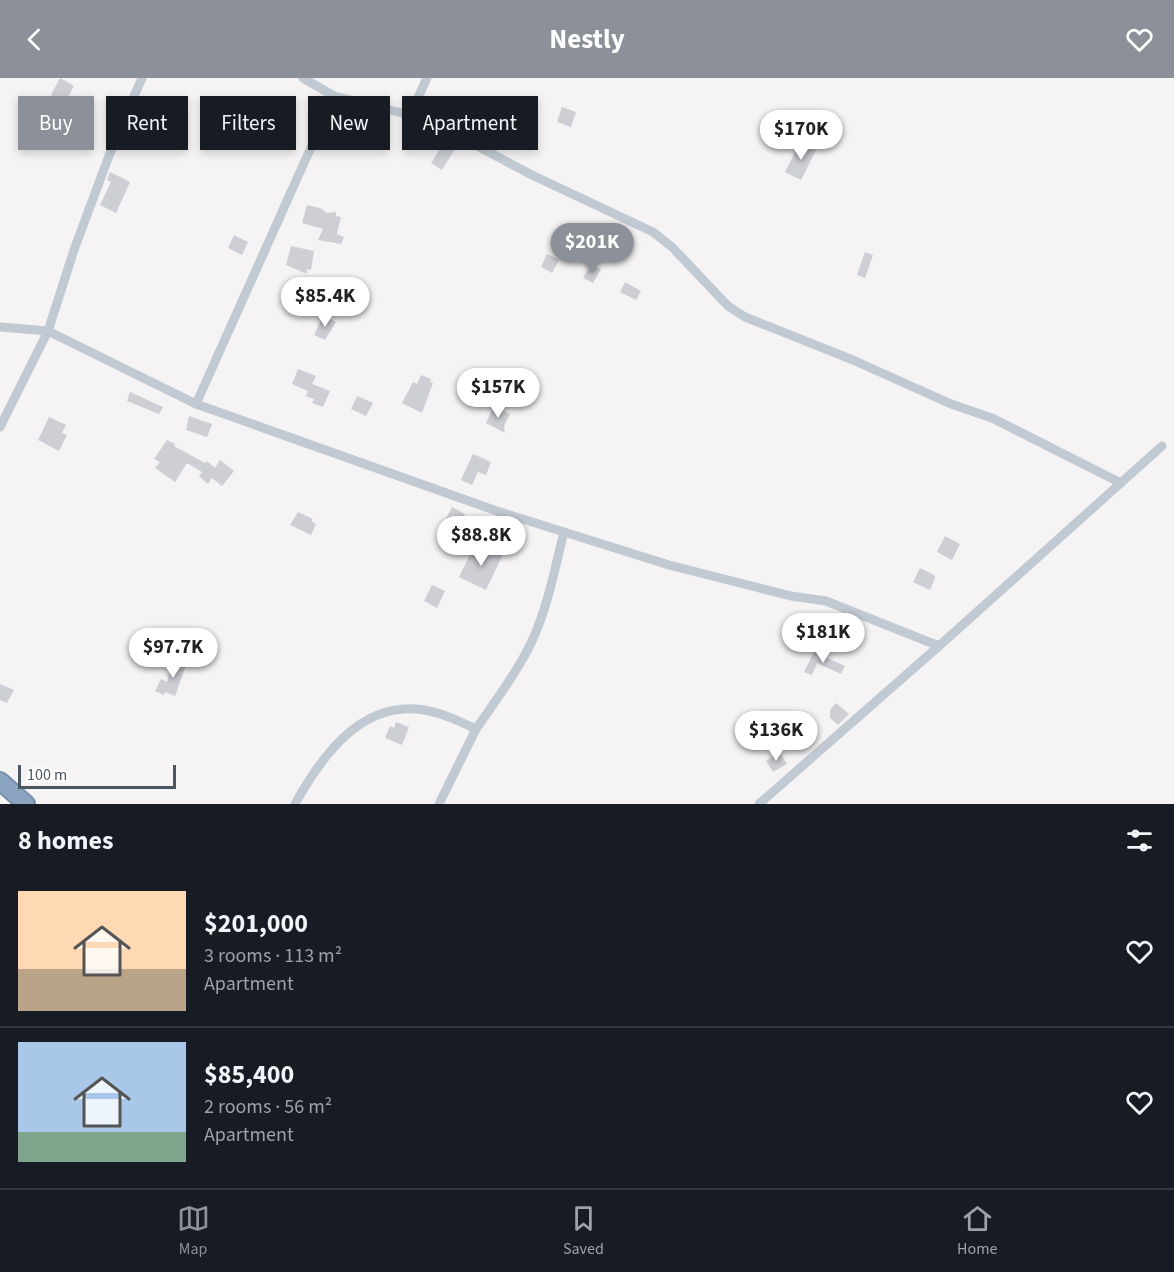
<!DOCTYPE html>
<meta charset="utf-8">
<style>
body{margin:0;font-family:"Source Sans 3",sans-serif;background:#242831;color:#f1f3f6;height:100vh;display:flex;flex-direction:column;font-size:22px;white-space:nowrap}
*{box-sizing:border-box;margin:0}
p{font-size:20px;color:#9ea1a6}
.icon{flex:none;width:33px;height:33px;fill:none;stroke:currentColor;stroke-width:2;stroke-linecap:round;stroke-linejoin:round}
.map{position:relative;height:726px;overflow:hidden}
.drawer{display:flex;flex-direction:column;background:#171b24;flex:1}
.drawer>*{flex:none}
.banner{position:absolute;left:18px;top:18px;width:600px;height:54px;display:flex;gap:12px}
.scale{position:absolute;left:18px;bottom:15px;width:158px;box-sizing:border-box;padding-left:6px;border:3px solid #4a5661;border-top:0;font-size:16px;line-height:21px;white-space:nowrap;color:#4a5661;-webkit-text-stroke:4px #fff;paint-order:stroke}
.price{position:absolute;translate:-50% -51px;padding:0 14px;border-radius:21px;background:#fff;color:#222;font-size:20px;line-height:39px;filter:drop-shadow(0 2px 3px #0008)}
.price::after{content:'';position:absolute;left:50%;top:36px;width:18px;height:14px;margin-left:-9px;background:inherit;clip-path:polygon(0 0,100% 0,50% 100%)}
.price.current{background:#8c9099;color:#fff}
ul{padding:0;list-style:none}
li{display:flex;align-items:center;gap:18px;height:150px;padding:0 18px}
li+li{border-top:2px solid #363941}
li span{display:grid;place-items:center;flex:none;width:168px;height:120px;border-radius:0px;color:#555}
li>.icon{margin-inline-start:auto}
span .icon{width:72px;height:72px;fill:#fffc;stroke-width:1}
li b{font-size:26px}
h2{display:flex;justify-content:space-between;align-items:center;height:72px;padding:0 18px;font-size:26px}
.pill{padding:0 21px;border-radius:0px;background:#171b24;box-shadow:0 3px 9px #0003;font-size:21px;line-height:54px}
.pill.current{background:#8c9099;color:#fff}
header{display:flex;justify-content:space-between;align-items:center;height:78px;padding:0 18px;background:#8c9099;color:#fff;font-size:27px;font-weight:700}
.menu{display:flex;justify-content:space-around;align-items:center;height:84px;border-top:2px solid #363941;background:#171b24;font-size:16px;color:#9ea1a6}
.menu a{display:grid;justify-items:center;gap:3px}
.menu .current{color:#8c9099}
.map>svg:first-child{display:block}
.building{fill:#cdcfd5}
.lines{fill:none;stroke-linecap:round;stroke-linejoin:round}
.highway-casing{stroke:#7690ad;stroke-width:20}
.street{stroke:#c1cad2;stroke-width:9}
.highway{stroke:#8ba5c1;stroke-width:16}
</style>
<header><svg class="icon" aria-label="back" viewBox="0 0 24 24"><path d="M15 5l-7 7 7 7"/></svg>Nestly<svg class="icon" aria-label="heart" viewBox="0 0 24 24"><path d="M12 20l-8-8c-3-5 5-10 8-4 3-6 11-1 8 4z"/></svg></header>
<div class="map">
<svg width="1174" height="726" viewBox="0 0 1174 726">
<rect width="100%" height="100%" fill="#f5f3f3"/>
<g class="building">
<path d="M60,0l14,8 -9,16 -14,-7z"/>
<path d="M562,29l14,5 -5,15 -14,-5z"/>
<path d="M447,60l11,6 -16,26 -11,-7z"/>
<path d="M800,64l16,8 -15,30 -16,-8z"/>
<path d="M110,94l20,10 -14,31 -16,-8 11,-23 -4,-2z"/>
<path d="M307,127l13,3 7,5 9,-1v4l5,1 -4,17 7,3 -3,7 -23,-4 5,-11 -21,-6z"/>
<path d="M234,157l14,7 -6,13 -14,-7z"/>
<path d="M291,168l23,5 -3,19 -4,-1v5l-21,-9z"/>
<path d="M865,174l8,3 -8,23 -8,-3z"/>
<path d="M547,176l12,6 -7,13 -11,-6z"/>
<path d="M593,188l8,3 -8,14 -10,-5 5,-9 3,2z"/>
<path d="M625,204l16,9 -5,9 -16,-8z"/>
<path d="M323,238l13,6 -11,18 -11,-5z"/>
<path d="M298,291l18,7 -4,8 18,7 -7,16 -11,-4 2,-4 -8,-3 2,-5 -16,-7z"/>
<path d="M421,297l10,4 -1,3 3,1 -11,30 -20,-10 11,-21 4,2z"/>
<path d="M130,314l33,15 -4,7 -32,-13z"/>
<path d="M357,318l16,7 -7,13 -15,-7z"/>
<path d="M494,328l16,8 -6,12 1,7 -19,-10z"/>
<path d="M189,338l23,8 -5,13 -21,-7z"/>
<path d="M49,339l17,8 -4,8 5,2 -8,16 -21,-11z"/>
<path d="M167,362l8,4 -1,2 31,17 2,-2 8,7 5,-8 14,11 -12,15 -10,-8 -4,6 -9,-8 3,-4 -15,-9 -12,19 -20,-14 5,-6 -6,-3z"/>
<path d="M473,376l18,8 -5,13 -8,-3 -6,13 -11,-5z"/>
<path d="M452,429l13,7 -6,12 -13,-7z"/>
<path d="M298,434l15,7 -2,2 5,3 -5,11 -21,-10z"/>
<path d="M945,458l15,8 -8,16 -15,-8z"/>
<path d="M475,466l27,12 -16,34 -27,-13z"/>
<path d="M920,490l14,7 1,3 -5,12 -17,-8z"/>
<path d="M432,507l13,6 -8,17 -13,-7z"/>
<path d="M814,574l31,14 -4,8 -24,-11 -5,12 -8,-3z"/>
<path d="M174,581l13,4 -12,33 -10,-4 -1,3 -9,-4 6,-12 6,3z"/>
<path d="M0,606l14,6 -7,13 -7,-3z"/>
<path d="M836,625l13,11 -11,11 -8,-7v-8z"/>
<path d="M396,644l13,5 -7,18 -17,-7 5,-12 4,2z"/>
<path d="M779,674l8,12 -14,8 -7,-11z"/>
</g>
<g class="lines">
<defs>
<path id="highway" d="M0,703l26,23"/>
</defs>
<use href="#highway" class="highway-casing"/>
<g class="street">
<path d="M303,0l31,18 76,19 17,-37"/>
<path d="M410,37l37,15 85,45 121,57 19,15 56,59 17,11 108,43 98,44 41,14 129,65"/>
<path d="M0,249l48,4 148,73 298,106 175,55 122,31 35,5 113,45"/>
<path d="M196,326l138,-308"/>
<path d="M0,349l48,-96 27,-84 41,-110 26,-59"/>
<path d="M295,726c26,-47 66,-104 129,-94 18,3 35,11 52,19 20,-29 42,-58 57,-90 15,-34 22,-71 31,-107"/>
<path d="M439,726l37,-75"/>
<path d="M759,726l180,-158 223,-200"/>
</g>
<use href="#highway" class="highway"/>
</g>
</svg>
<div class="scale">100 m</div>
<b class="price" style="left:801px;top:83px">$170K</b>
<b class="price current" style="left:592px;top:196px">$201K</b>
<b class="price" style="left:325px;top:250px">$85.4K</b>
<b class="price" style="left:498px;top:341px">$157K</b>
<b class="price" style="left:481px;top:489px">$88.8K</b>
<b class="price" style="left:823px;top:586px">$181K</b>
<b class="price" style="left:173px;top:601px">$97.7K</b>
<b class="price" style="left:776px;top:684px">$136K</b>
<div class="banner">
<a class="pill current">Buy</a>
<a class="pill">Rent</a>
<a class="pill">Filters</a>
<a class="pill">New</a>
<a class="pill">Apartment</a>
</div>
</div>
<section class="drawer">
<h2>8 homes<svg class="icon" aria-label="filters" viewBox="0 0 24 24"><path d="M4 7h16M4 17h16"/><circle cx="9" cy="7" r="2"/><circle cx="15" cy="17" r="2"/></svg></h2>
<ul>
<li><span style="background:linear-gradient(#ffd9b3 65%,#b9a48a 0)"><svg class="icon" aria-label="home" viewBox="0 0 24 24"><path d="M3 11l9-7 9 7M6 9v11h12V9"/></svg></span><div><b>$201,000</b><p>3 rooms · 113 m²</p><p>Apartment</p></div><svg class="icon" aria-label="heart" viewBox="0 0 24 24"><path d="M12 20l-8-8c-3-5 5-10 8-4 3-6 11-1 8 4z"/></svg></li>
<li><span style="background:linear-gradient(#a9c7e8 75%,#7fa58c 0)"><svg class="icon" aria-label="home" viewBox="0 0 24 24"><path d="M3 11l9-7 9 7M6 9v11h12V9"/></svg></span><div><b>$85,400</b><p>2 rooms · 56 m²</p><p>Apartment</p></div><svg class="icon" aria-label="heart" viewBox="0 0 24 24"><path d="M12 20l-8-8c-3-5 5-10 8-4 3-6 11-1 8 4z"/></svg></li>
</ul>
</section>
<nav class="menu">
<a class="current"><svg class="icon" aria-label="map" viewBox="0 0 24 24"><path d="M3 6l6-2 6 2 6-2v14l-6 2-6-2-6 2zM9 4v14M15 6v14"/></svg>Map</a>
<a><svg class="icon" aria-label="saved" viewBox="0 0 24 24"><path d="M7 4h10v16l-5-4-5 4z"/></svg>Saved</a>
<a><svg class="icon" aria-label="home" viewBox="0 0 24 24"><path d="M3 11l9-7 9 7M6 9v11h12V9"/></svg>Home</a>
</nav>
